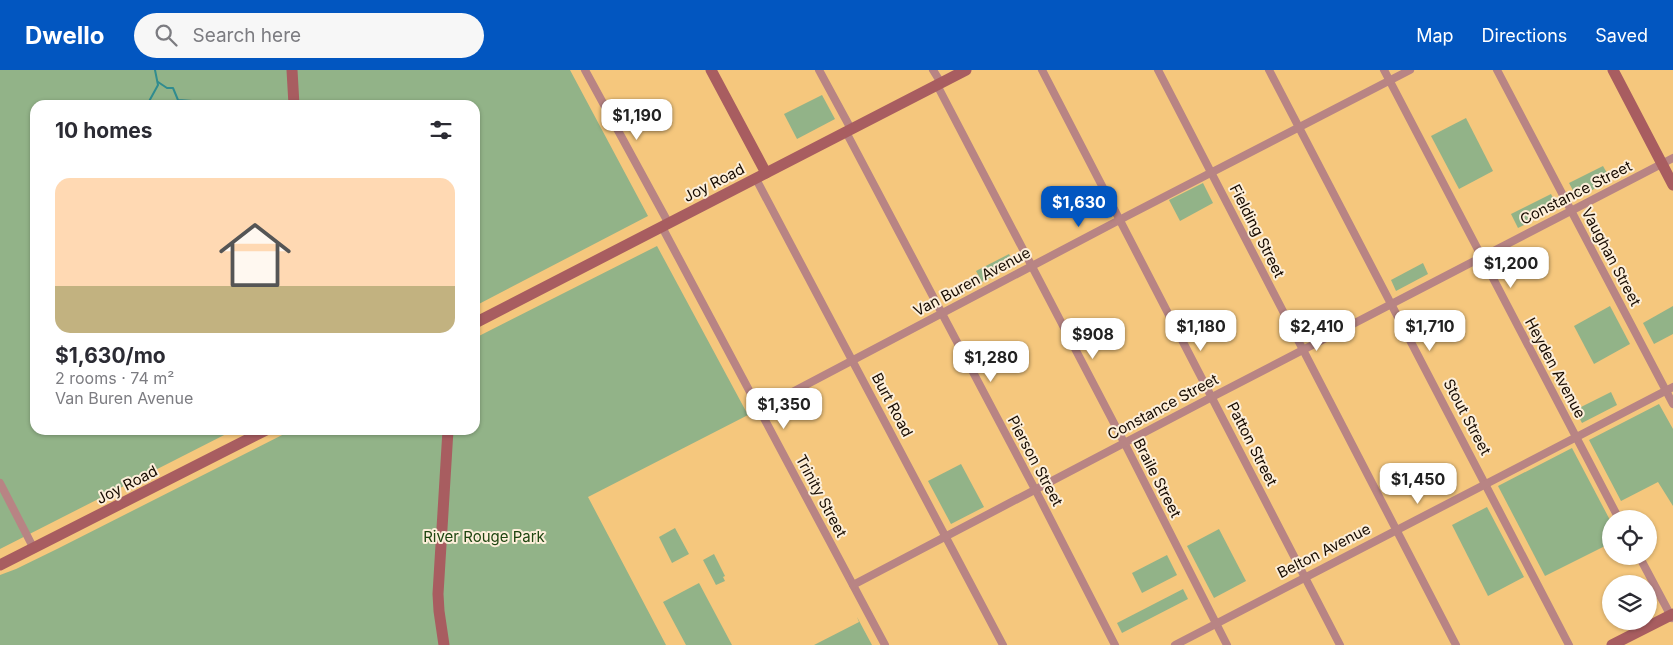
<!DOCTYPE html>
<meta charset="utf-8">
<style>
body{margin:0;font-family:Inter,sans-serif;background:#f7f7f7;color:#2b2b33;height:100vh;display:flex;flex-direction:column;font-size:19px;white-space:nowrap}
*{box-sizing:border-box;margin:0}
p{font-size:16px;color:#7c7c81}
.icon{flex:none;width:28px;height:28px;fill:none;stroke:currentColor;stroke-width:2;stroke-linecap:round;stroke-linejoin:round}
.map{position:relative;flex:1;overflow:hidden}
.sheet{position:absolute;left:30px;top:30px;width:450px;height:335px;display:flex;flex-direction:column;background:#fff;border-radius:15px;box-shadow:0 1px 4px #0004}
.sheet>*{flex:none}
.controls{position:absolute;left:1602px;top:440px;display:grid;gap:10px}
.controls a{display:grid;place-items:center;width:55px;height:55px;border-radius:50%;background:#fff;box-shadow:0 1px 4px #0004;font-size:25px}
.price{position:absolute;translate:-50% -42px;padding:0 11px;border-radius:10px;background:#fff;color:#222;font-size:16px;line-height:32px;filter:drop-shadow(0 1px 2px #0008)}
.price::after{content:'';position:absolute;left:50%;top:30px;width:15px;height:11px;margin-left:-8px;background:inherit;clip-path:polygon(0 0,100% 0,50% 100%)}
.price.on{background:#0256c0;color:#fff}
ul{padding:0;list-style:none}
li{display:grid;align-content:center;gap:10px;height:265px;padding:0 25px}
li span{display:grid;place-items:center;height:155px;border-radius:15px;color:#555}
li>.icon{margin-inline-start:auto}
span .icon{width:90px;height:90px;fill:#fffc;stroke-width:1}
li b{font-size:21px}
h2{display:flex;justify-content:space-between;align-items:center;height:60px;padding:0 25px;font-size:21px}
header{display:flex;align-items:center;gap:30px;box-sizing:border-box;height:70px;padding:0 25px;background:#0256c0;color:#fff}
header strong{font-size:24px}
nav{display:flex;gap:28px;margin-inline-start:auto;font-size:18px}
.search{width:350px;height:45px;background:#f7f7f7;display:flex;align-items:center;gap:12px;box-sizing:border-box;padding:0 18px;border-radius:28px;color:#7c7c81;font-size:19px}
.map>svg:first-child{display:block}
.green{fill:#92b388}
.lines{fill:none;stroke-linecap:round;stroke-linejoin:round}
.stream{stroke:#308c8f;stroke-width:2}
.street{stroke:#b88484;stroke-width:8}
.secondary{stroke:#a85d60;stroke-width:11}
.labels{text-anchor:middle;stroke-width:4;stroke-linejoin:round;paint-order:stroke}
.street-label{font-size:15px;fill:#170b00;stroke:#fceed9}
.park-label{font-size:15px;fill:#1e4510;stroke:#fceed9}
</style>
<header>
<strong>Dwello</strong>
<div class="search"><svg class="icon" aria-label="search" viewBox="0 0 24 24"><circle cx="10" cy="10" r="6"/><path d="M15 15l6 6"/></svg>Search here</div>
<nav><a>Map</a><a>Directions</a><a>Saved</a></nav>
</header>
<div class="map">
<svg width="1673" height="575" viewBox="0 0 1673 575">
<rect width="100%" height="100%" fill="#f5c77d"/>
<g class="green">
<path d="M0,0h570l78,146 -173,90v-201h-440v325h199l-234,119z"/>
<path d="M822,25l13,24 -38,20 -13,-25z"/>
<path d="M1466,48l27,53 -34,18 -28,-53z"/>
<path d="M1603,96l8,14 -34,18 -8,-15z"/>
<path d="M1203,113l10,20 -33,18 -11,-21z"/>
<path d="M1551,124l7,14 -40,20 -7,-14z"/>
<path d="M657,176l91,169 -160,82 78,148h-666v-70l16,-6 41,-20 235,-119h183v-92z"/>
<path d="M1009,184l6,11 -33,17 -6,-11z"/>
<path d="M1423,193l5,11 -32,17 -5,-11z"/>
<path d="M1610,236l20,38 -36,20 -20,-38z"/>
<path d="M1673,236v28l-19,10 -11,-21z"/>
<path d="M1611,322l6,13 -35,18 -7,-13z"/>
<path d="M1659,334l14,25v77l-15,-24 -37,19 -32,-61z"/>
<path d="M1572,378l39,74v21l-66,33 -47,-90z"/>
<path d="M961,394l23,43 -33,17 -23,-43z"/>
<path d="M1487,437l37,70 -36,19 -36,-71z"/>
<path d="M675,458l14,26 -17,9 -13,-26z"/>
<path d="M1219,459l27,52 -32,17 -27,-52z"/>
<path d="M714,484l11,22 -2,1 2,4 -9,4 -13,-25z"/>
<path d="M1167,485l10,20 -35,18 -10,-20z"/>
<path d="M699,513l33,62h-46l-23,-43z"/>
<path d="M1183,519l5,10 -66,34 -5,-10z"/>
<path d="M857,547l15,28h-58l45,-23z"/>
</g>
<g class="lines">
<g class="stream">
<path d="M158,12l9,6h6l5,12 14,1 9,4"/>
<path d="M147,35l11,-20 -3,-15"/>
</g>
<g class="street">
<path d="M585,0l84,154"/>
<path d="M819,0l32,59"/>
<path d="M933,0l8,13"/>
<path d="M1042,0l298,575"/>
<path d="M1158,0l298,575"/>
<path d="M1269,0l300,575"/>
<path d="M1384,0l235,449"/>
<path d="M1497,0l176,334"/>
<path d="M937,15l190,363 100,197"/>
<path d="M846,62l192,363 77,150"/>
<path d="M756,109l247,466"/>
<path d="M662,157l223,418"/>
<path d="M760,339l367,-193 283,-146"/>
<path d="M0,413l34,66"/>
<path d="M1639,486l33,62"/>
<path d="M853,515l359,-188 461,-239"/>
<path d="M1175,575l498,-258"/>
</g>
<g class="secondary">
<path d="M292,0l2,35"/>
<path d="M711,0l55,103"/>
<path d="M1613,0l60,115"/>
<path d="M475,253l491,-253"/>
<path d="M0,495l266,-135"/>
<path d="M444,575l-5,-34 -1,-17 10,-164"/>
<path d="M1612,575l61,-31"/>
</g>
</g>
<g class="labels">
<g class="street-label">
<text transform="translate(714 113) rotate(-27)" y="5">Joy Road</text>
<text transform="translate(1576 123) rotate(-27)" y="5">Constance Street</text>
<text transform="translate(1257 161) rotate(63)" y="5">Fielding Street</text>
<text transform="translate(1611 187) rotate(62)" y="5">Vaughan Street</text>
<text transform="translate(972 212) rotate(-28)" y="5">Van Buren Avenue</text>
<text transform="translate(1555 298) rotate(62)" y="5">Heyden Avenue</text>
<text transform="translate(892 335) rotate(62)" y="5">Burt Road</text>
<text transform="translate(1163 337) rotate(-28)" y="5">Constance Street</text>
<text transform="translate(1467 347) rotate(62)" y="5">Stout Street</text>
<text transform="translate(1252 374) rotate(63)" y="5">Patton Street</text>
<text transform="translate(1035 391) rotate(62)" y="5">Pierson Street</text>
<text transform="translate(1157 408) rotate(63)" y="5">Braile Street</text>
<text transform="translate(127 415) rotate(-27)" y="5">Joy Road</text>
<text transform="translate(821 426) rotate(62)" y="5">Trinity Street</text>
<text transform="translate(1324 481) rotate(-27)" y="5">Belton Avenue</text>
</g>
<g class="park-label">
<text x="484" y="472">River Rouge Park</text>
</g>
</g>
</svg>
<div class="controls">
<a><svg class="icon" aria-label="locate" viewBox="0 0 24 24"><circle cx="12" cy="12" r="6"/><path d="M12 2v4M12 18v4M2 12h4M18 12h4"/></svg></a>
<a><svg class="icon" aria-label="layers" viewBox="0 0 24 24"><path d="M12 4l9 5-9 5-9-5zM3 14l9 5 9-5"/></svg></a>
</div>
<b class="price" style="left:637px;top:71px">$1,190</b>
<b class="price on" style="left:1079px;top:158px">$1,630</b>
<b class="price" style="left:1511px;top:219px">$1,200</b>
<b class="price" style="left:1201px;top:282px">$1,180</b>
<b class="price" style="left:1317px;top:282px">$2,410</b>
<b class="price" style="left:1430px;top:282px">$1,710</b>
<b class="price" style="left:1093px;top:290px">$908</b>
<b class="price" style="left:991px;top:313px">$1,280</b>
<b class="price" style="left:784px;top:360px">$1,350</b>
<b class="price" style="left:1418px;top:435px">$1,450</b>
<section class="sheet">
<h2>10 homes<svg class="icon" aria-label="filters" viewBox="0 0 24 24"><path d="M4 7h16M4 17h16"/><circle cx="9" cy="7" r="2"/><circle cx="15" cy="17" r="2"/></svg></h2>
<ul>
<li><span style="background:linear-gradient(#ffd9b3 70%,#c2b280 0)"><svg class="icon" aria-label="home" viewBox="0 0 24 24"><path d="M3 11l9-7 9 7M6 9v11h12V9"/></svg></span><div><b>$1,630/mo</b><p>2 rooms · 74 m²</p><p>Van Buren Avenue</p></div></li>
</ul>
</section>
</div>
